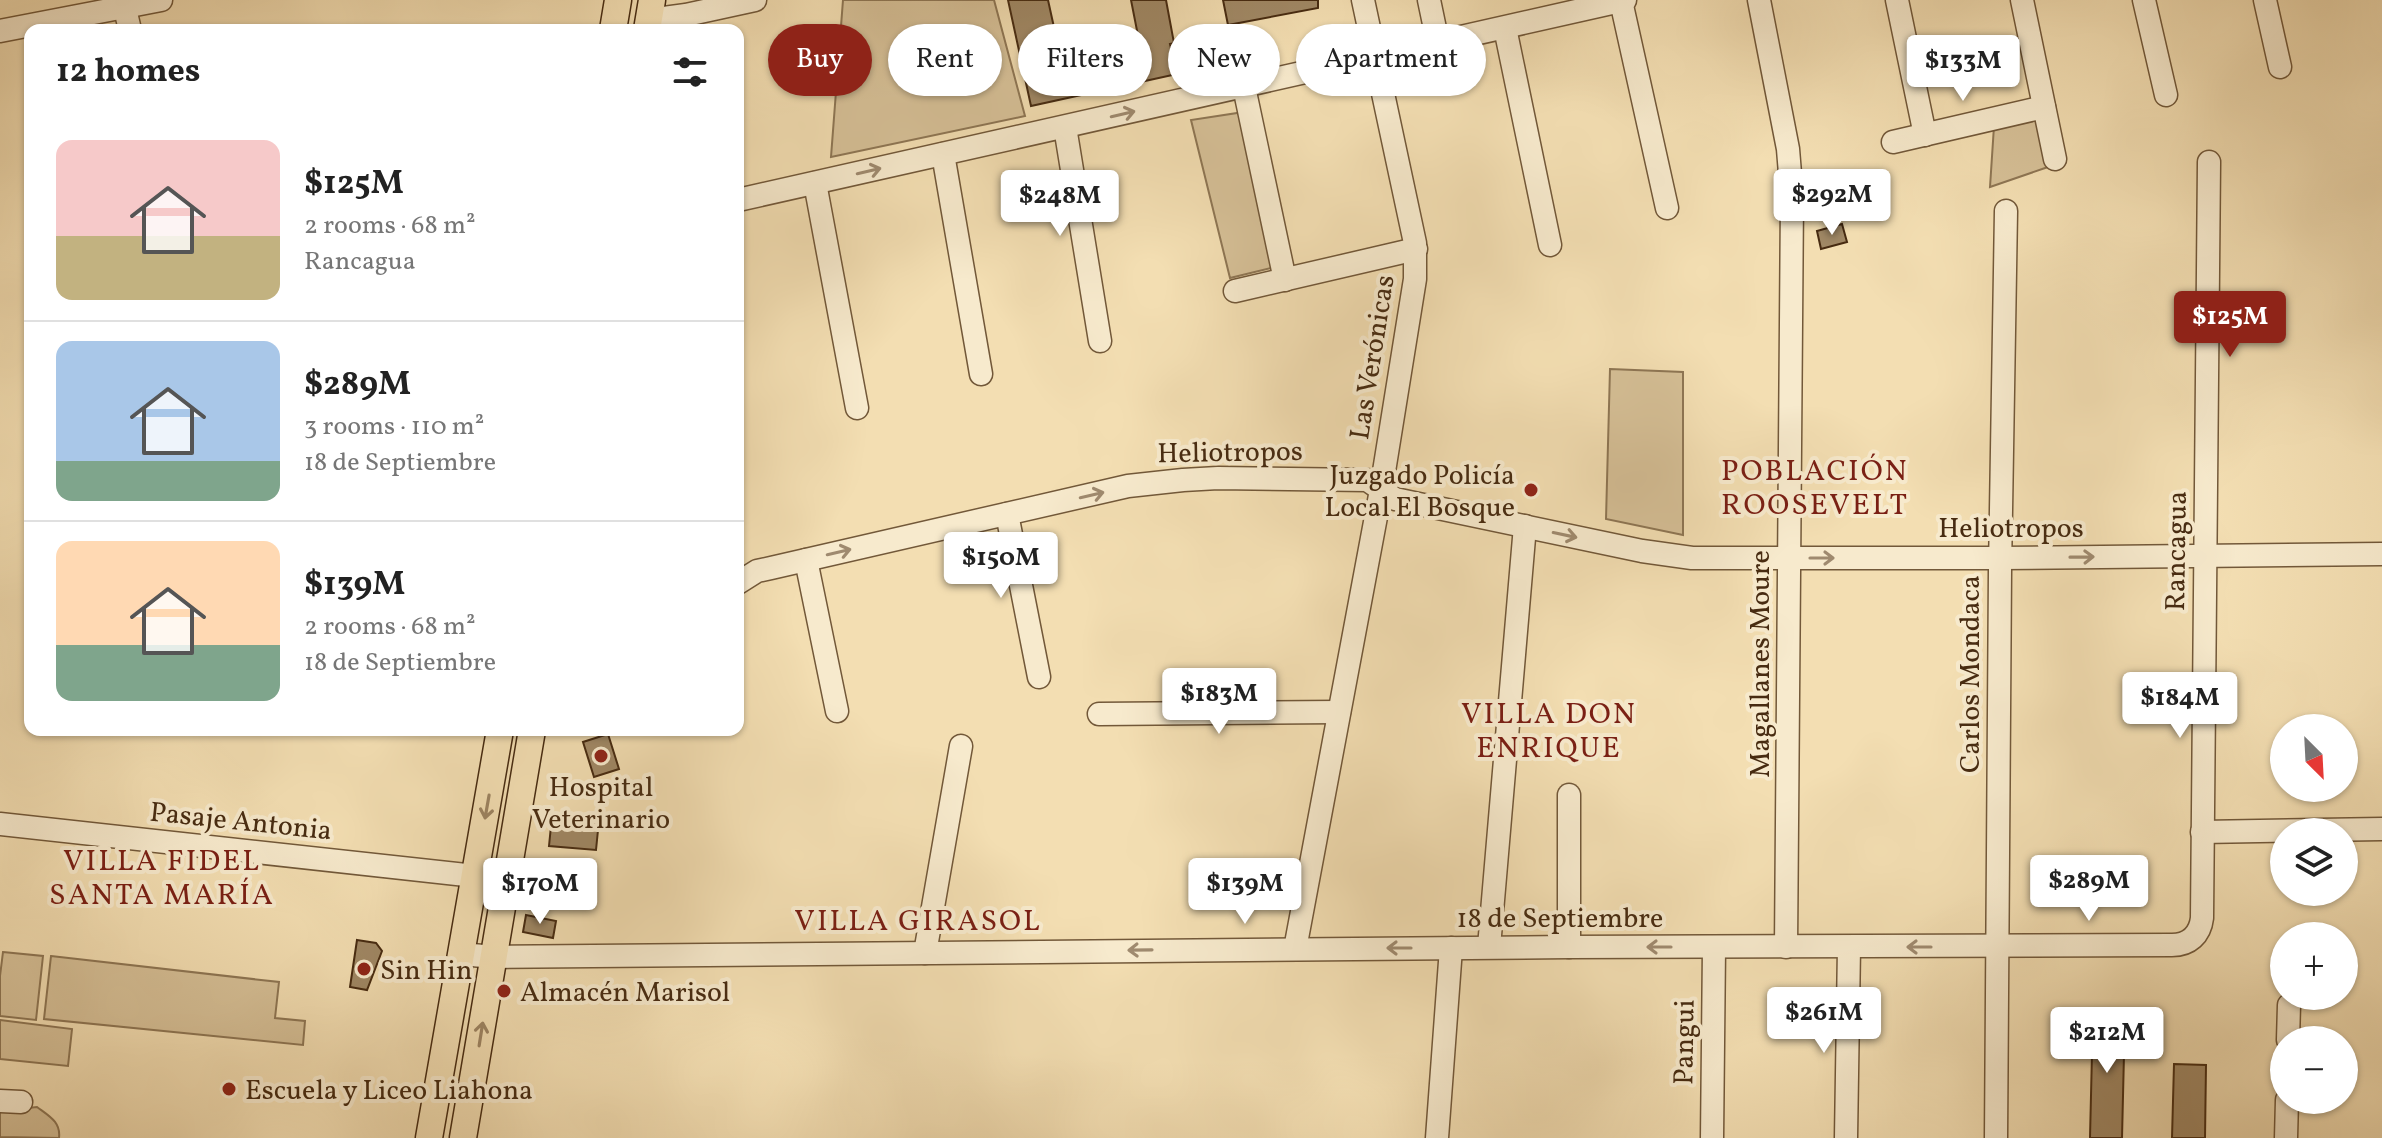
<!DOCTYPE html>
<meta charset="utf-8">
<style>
body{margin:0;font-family:Vollkorn,serif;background:#f2f2f2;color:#222;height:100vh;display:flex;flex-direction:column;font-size:30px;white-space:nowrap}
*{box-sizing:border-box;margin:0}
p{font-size:26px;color:#767676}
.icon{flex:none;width:44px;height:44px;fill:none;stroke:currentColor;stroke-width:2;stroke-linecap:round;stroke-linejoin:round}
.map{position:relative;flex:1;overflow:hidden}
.details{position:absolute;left:24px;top:24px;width:720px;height:712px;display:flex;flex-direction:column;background:#fff;border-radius:16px;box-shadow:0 2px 6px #0004}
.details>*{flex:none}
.guide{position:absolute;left:768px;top:24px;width:760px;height:72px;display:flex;gap:16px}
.needle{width:52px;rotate:156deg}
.fabs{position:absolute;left:2270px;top:714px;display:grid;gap:16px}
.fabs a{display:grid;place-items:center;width:88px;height:88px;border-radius:50%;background:#fff;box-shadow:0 2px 6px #0004;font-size:40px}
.price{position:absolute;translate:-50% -68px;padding:0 18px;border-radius:8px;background:#fff;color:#222;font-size:26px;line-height:52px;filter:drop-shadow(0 2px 4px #0008)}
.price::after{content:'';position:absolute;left:50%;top:48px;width:24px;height:18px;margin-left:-12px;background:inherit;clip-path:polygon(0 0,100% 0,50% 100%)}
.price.on{background:#8f2418;color:#fff}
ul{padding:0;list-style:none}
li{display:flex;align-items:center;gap:24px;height:200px;padding:0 32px}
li+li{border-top:2px solid #e0e0e0}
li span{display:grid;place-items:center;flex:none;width:224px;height:160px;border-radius:16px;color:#555}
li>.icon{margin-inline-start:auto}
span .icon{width:96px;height:96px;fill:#fffc;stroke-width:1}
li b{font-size:34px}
h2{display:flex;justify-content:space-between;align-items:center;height:96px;padding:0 32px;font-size:34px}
.pill{padding:0 28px;border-radius:36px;background:#fff;box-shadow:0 2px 6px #0004;font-size:28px;line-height:72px}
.pill.on{background:#8f2418;color:#fff}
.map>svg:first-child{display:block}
.green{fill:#d6c097;stroke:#8e7654;stroke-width:2}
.building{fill:#a08865;stroke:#472b11;stroke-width:2}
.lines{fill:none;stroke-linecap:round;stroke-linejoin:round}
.minor-casing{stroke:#725839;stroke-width:25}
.major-casing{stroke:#472b11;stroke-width:29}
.minor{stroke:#f7eacd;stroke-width:22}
.major{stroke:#f3deb2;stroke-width:26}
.oneway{stroke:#9f8a6f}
.oneway2{stroke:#9d8462}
.poi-dot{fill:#8f2418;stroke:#f7eacd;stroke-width:3}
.labels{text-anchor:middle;stroke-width:8;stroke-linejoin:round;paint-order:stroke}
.street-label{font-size:28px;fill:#472b11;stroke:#f7eacd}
.poi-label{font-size:28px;fill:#472b11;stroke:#f7eacd;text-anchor:start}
.neighbourhood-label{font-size:30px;letter-spacing:2px;fill:#7a1f14;stroke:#f7eacd}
</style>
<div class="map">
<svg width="2382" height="1138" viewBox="0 0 2382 1138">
<rect width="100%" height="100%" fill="#f3deb2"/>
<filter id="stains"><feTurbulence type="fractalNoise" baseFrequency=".0025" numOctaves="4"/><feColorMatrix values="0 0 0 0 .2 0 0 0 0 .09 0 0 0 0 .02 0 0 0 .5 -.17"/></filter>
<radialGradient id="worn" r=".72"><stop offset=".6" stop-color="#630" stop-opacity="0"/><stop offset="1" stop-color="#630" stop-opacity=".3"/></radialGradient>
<g class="green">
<path d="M843,0h151l31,116 -194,41z"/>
<path d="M1244,112l35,154 -49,12 -39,-158z"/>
<path d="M2035,115l13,52 -58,20 4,-61z"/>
<path d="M1610,369l73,3v163l-77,-16z"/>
<path d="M3,952l40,4 -7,64 -36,-4v-40z"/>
<path d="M51,956l228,26 -4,36 30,3 -2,24 -259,-26z"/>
<path d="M0,1020l72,9 -4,37 -68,-7z"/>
<path d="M37,1107c12,9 24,15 22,31l-59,-1v-26z"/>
</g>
<g class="building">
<path d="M1008,0h40l16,73 78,-17 -11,-56h35l8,43 -4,1 7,30 -146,32z"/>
<path d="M1223,0h95v8l-90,17z"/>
<path d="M1842,224l5,18 -26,7 -4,-18z"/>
<path d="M608,734l11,35 -25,8 -11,-35z"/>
<path d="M552,816l47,4 -3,30 -47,-4z"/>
<path d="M526,915l30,6 -3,17 -30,-6z"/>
<path d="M357,940l19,3 6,8 -15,39 -17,-3z"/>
<path d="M2093,1011l32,1 -3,126h-32z"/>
<path d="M2174,1064l32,1 -1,73h-33z"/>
</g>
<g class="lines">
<defs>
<g id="minor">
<path d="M123,0l7,30"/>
<path d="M1429,0l9,43"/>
<path d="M1759,0l29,149 4,49 -6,749"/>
<path d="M1897,0l28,135"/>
<path d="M2022,0l33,159"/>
<path d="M2144,0l22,95"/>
<path d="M2265,0l15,67"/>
<path d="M1621,1l46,207"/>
<path d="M649,20l37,-5 69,-15"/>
<path d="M1505,28l45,217"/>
<path d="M0,31l161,-31"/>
<path d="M1244,87l41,193"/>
<path d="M1065,127l35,214"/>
<path d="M1893,142l151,-35"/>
<path d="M943,154l38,220"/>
<path d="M815,183l42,225"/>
<path d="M738,200l887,-200"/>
<path d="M1235,291l181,-42"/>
<path d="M1007,514l32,163"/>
<path d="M806,560l31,151"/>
<path d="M738,583l19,-12 14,-3 357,-82 55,-6 35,-2 149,2 28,19 247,52 50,7h308l382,-4"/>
<path d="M1099,714l240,-2"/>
<path d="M0,824l475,52"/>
<path d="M2202,832l180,-3"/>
<path d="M1489,947l36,-421"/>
<path d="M1569,947v-152"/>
<path d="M1295,949l86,-459 34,-211v-36l-52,-243"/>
<path d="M925,953l36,-207"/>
<path d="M461,954l33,3 1075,-10 603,-2c17,0 28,-10 30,-27l7,-756"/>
<path d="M2288,1040l1,-35"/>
<path d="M0,1101l21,1"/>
<path d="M1437,1138l14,-190"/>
<path d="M1712,1138l2,-190"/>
<path d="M1846,1138l3,-191"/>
<path d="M1996,1138l4,-568 6,-359"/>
<path d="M2286,1138l1,-38"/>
</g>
<g id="major">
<path d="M613,30l5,-30"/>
<path d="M647,30l5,-30"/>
<path d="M429,1138l71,-408"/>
<path d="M463,1138l69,-408"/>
</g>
</defs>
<use href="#minor" class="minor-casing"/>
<use href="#major" class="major-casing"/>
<use href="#minor" class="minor"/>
<use href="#major" class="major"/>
</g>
<defs><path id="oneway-shaft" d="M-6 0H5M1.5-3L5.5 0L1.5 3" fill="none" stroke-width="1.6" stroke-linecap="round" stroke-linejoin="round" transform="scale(2)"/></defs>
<g class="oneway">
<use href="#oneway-shaft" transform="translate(1123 114) rotate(-13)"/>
<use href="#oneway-shaft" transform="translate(869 171) rotate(-13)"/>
<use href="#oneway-shaft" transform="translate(1092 495) rotate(-13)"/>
<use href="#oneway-shaft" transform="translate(1565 535) rotate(12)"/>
<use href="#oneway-shaft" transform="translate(839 552) rotate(-13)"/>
<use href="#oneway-shaft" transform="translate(2082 557) rotate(-1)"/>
<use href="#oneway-shaft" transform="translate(1822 558)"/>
<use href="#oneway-shaft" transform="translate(1659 947) rotate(-180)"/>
<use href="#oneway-shaft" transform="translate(1919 947) rotate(180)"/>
<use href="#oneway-shaft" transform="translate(1399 948) rotate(180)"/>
<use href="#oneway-shaft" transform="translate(1140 950) rotate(179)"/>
</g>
<g class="oneway2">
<use href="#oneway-shaft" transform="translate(487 807) rotate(100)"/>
<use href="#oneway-shaft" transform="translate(481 1034) rotate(-81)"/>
</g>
<g class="poi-dot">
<circle cx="1531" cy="490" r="8"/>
<circle cx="601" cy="756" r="8"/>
<circle cx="364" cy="969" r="8"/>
<circle cx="504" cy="991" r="8"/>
<circle cx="229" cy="1089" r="8"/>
</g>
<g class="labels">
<g class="street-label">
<text transform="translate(1371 357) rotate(-81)" y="10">Las Verónicas</text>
<text transform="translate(1230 451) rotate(-1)" y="10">Heliotropos</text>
<text x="2011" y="537">Heliotropos</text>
<text transform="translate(2175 551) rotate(-89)" y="10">Rancagua</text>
<text transform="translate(1759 664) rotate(-90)" y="10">Magallanes Moure</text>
<text transform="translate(1969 674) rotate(-90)" y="10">Carlos Mondaca</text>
<text transform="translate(241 820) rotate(6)" y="10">Pasaje Antonia</text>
<text x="1560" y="927">18 de Septiembre</text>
<text transform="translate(1683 1042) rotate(-89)" y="10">Pangui</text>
</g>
<g class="poi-label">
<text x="1515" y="484" text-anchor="end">Juzgado Policía<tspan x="1515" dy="32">Local El Bosque</tspan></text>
<text x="601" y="796" text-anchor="middle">Hospital<tspan x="601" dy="32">Veterinario</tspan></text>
<text x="380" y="979">Sin Hin</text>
<text x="520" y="1001">Almacén Marisol</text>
<text x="245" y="1099">Escuela y Liceo Liahona</text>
</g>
<g class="neighbourhood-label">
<text x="1815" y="480">POBLACIÓN<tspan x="1815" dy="34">ROOSEVELT</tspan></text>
<text x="1549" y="723">VILLA DON<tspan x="1549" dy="34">ENRIQUE</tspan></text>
<text x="162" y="870">VILLA FIDEL<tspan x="162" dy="34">SANTA MARÍA</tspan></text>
<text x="918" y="930">VILLA GIRASOL</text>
</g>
</g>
<rect width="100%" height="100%" filter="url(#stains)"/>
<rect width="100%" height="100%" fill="url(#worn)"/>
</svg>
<div class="fabs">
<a><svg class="needle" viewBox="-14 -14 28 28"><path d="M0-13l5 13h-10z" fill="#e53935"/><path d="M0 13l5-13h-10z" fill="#767676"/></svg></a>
<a><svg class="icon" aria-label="layers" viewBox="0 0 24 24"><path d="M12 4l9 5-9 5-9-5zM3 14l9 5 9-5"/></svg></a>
<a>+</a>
<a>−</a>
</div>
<b class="price" style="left:1963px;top:103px">$133M</b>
<b class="price" style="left:1832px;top:237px">$292M</b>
<b class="price" style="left:1060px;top:238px">$248M</b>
<b class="price on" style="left:2230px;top:359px">$125M</b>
<b class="price" style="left:1001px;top:600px">$150M</b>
<b class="price" style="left:1219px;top:736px">$183M</b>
<b class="price" style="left:2180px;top:740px">$184M</b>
<b class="price" style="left:2089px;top:923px">$289M</b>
<b class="price" style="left:540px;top:926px">$170M</b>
<b class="price" style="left:1245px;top:926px">$139M</b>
<b class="price" style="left:1824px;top:1055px">$261M</b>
<b class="price" style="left:2107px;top:1075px">$212M</b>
<div class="guide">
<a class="pill on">Buy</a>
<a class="pill">Rent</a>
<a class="pill">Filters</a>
<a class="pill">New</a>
<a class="pill">Apartment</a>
</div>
<section class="details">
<h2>12 homes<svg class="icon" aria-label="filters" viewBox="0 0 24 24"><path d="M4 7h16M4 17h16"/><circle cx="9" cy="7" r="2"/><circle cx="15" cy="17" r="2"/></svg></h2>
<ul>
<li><span style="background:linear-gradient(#f6c9c9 60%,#c2b280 0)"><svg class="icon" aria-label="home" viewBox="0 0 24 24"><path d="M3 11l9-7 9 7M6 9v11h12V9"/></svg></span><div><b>$125M</b><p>2 rooms · 68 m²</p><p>Rancagua</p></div></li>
<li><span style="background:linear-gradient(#a9c7e8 75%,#7fa58c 0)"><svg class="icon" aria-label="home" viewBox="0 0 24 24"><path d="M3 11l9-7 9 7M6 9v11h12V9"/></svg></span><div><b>$289M</b><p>3 rooms · 110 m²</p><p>18 de Septiembre</p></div></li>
<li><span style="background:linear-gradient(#ffd9b3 65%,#7fa58c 0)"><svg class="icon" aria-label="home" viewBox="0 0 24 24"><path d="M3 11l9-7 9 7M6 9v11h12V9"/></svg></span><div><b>$139M</b><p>2 rooms · 68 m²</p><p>18 de Septiembre</p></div></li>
</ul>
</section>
</div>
